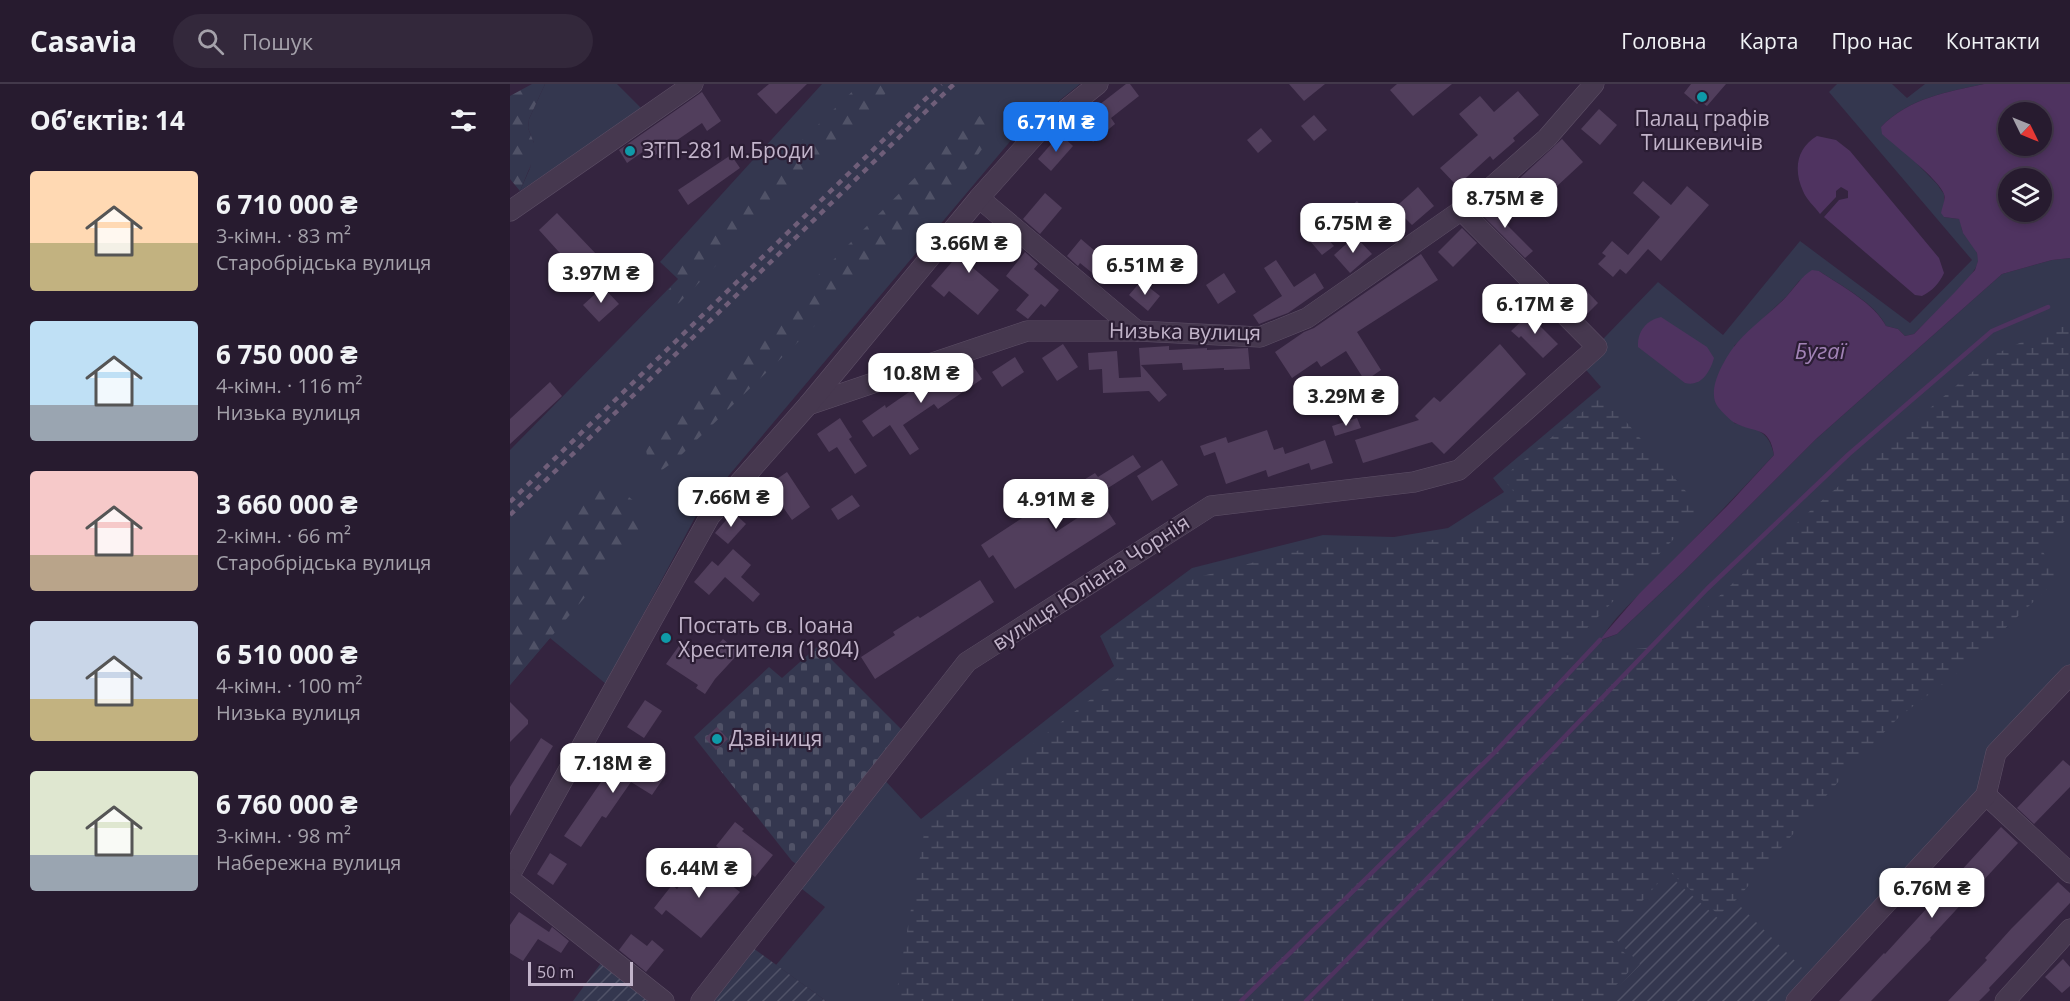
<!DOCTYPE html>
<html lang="uk">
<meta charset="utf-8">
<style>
body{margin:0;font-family:"Open Sans",sans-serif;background:#33283b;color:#f1f3f6;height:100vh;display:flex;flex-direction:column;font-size:22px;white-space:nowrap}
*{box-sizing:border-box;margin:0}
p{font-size:20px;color:#a4a1aa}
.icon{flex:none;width:33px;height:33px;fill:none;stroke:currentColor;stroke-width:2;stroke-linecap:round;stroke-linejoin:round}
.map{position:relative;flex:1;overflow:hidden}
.drawer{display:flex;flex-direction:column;background:#271b2f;width:510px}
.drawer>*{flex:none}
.needle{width:39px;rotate:133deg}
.buttons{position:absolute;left:1488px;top:18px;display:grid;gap:12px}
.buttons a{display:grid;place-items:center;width:54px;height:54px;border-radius:50%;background:#271b2f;box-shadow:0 3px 9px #0003,0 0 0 2px #43394b;font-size:30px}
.scale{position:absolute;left:18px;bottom:15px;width:105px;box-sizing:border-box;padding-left:6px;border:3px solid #c2b4ca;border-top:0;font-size:16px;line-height:21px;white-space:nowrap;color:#c2b4ca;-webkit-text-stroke:4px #2b1d34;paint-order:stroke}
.price{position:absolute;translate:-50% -51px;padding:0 14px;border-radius:12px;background:#fff;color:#222;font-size:20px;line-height:39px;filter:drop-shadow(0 2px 3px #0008)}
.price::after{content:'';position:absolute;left:50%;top:36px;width:18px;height:14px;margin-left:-9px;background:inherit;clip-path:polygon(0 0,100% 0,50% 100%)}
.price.on{background:#1a73e8;color:#fff}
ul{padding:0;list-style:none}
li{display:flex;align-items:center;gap:18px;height:150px;padding:0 30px}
li span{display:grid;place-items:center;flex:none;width:168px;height:120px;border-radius:6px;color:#555}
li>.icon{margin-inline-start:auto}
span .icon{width:72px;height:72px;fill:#fffc;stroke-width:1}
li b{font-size:26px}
h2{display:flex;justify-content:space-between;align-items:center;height:72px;padding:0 30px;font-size:26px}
header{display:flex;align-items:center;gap:36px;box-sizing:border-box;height:84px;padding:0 30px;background:#271b2f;border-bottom:2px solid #43394b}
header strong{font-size:28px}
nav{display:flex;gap:33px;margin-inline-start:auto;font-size:21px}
.search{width:420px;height:54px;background:#33283b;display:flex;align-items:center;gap:15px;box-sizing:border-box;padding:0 21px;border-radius:33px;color:#a4a1aa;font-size:22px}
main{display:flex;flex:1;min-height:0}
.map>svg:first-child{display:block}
.green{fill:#34374f}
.forest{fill:url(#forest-firs)}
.wetland{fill:url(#wetland-marsh)}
.cemetery{fill:url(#cemetery-stones)}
.garden{fill:url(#garden-furrows)}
.water{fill:#4f3360;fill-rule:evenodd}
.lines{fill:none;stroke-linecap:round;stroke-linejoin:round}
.stream{stroke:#4f3360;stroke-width:4.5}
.building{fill:#513e5c}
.minor-casing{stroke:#5e5067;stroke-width:21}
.minor{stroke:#46384f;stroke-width:20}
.rail{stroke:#6f5e79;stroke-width:4.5;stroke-dasharray:6 6;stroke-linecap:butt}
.culture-dot{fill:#0f9aa8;stroke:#2b1d34;stroke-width:2}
.labels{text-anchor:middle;stroke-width:4.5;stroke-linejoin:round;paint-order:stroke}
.poi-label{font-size:21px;fill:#c2b4ca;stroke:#2b1d34;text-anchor:start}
.street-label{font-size:21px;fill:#c2b4ca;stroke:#2b1d34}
.water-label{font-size:22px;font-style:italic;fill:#a283b6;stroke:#2b1d34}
</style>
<header>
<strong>Casavia</strong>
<div class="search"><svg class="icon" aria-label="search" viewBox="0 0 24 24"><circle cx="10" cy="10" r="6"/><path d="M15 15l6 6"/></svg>Пошук</div>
<nav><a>Головна</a><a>Карта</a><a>Про нас</a><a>Контакти</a></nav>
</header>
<main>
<section class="drawer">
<h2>Об’єктів: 14<svg class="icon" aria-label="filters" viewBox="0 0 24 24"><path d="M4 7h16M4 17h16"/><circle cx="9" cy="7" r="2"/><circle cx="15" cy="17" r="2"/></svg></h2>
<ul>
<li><span style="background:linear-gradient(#ffd9b3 60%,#c2b280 0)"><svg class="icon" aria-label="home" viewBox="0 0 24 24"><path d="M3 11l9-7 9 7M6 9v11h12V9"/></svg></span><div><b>6 710 000 ₴</b><p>3-кімн. · 83 m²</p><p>Старобрідська вулиця</p></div></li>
<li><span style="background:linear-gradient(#bfe0f5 70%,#9aa5b1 0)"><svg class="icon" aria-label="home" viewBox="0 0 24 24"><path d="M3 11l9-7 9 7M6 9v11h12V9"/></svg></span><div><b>6 750 000 ₴</b><p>4-кімн. · 116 m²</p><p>Низька вулиця</p></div></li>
<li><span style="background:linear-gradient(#f6c9c9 70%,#b9a48a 0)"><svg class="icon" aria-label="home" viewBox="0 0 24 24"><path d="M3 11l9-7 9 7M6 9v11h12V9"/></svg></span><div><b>3 660 000 ₴</b><p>2-кімн. · 66 m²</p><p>Старобрідська вулиця</p></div></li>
<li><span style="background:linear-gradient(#c9d6e8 65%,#c2b280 0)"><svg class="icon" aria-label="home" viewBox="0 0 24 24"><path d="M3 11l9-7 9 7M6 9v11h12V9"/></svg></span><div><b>6 510 000 ₴</b><p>4-кімн. · 100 m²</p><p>Низька вулиця</p></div></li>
<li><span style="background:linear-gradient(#dfe7d0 70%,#9aa5b1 0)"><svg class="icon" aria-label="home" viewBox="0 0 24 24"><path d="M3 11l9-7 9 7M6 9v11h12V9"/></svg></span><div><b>6 760 000 ₴</b><p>3-кімн. · 98 m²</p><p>Набережна вулиця</p></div></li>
</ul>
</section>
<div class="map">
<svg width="1560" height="917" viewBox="0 0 1560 917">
<defs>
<pattern id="forest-firs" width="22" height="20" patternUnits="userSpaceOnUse" patternTransform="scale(1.5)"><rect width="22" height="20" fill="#34374f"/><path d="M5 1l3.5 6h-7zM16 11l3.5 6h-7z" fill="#505267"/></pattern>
<pattern id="wetland-marsh" width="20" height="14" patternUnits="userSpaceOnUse" patternTransform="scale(1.5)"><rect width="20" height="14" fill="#34374f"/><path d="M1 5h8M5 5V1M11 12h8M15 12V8" fill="none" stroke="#505267"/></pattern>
<pattern id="cemetery-stones" width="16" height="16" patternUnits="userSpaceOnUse" patternTransform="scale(1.5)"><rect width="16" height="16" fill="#34374f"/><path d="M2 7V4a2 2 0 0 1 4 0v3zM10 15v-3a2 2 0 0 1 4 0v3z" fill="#505267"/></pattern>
<pattern id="garden-furrows" width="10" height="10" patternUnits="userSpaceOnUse" patternTransform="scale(1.5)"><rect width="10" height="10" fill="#34374f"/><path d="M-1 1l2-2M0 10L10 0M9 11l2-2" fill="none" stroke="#505267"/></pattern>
</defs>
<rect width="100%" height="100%" fill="#34243f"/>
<g class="green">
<path d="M35,0h72l26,26 -123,81 10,-23 4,-25 -6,-15 1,-9z"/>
<path d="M312,0h258l-67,54 -315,374 -92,172 -56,-46 -40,47v-235l168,-171 -18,-17z"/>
<path d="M1327,0h55l15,14 18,-14h59c-37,8 -75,14 -103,43l56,57 7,10v23l15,2c3,5 2,9 4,13 5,10 16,16 15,29 -2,17 -50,59 -64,73l-9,2 -7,-7 -12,-3c-10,-22 -46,-41 -67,-55l-20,10 -12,15 -53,50v77c22,6 35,7 40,32 -37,40 -74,78 -112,117 -19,20 -48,44 -61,68l16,-6 66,-62 133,-133 186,-165 50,-14 18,-2v407l-80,83 -10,43 -194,210h-960l-50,-36 49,-58 -32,-25 86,-108 42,45 193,-153 -14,-30 92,-68 131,-33 71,2 54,-9 56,-36 -11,-14 108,-91 -21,-24 78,-81 65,53 77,-94 110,82 62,-63 -143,-168z"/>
</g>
<g class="forest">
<path d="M22,0h13l-16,35 -1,9 6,15v14l-14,34 -10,-12v-83z"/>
<path d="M350,0h35l-216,219c-9,4 -14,3 -22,-1l22,-23 -10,-10z"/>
<path d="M471,31l7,1 5,3c2,22 -26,48 -39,64l-122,126 -156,151 -14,10c-11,-4 -15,-10 -16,-21l319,-322z"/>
<path d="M99,403c23,9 40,20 29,48l-128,150v-114l48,-52 28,-27z"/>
</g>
<path class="wetland" d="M1560,236v195l-29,33 17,31 -102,95 -56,42 -42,43 -122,141 -17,15 -50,-44 -60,67 27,26 -35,37h-706l30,-173 198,-154 -16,-37 88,-59 124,-33 73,2 62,-11 61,-43 -13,-15 101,-83 99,115 -142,146 106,-10 146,-137 179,-153z"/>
<path class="cemetery" d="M308,562l90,90 -106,132 -10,-7 -98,-124 75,-70 13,11z"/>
<g class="garden">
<path d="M1160,792l51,45 18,-16 63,63 -31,33h-165l34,-37 -26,-27z"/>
<path d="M236,859l80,58h-125z"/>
<path d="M94,875l60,42h-91z"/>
</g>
<g class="water">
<path d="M1474,0h86v174l-18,2 -50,14 -186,165 -133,133 -66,62 -17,6 6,-8 33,-38 89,-89 46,-50c-5,-30 -18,-21 -39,-32 -5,-3 -13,-11 -17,-16 -12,-16 5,-45 15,-59 13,-18 38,-35 54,-52 8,-9 15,-20 25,-26l7,1c21,14 56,33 67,55l12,3 7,7 9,-2 41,-42 20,-22 3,-9 -1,-8 -14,-20 -4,-14 -15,-2 -3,-4c1,-6 5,-13 3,-19 -5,-15 -48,-47 -62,-60l-1,-7c28,-29 66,-35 103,-43zM1532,28v34h-34v-34zM1532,94v34h-34v-34z"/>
<path d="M1307,52l19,4 14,11 89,107 5,15c-5,11 -12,18 -22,23l-7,-1 -91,-78 15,-17 9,-2v-7l-7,-4 -5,4v6l-16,17c-5,-7 -14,-15 -17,-23 -10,-22 -6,-43 14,-55z"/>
<path d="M1151,233l46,30 7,11c-4,14 -13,29 -29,25l-47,-36c-1,-16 9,-27 23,-30z"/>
</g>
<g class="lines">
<g class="stream">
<path d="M731,917l253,-248 106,-113"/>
<path d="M796,917l160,-162 241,-250 142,-135 143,-123 56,-24"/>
</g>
</g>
<g class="building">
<path d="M259,0h38l-31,30 -19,-20z"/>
<path d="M616,0h4l9,12 -28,22 4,6 -22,18 -16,-20z"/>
<path d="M779,0h36l-21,17z"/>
<path d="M887,0h55l-39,32 -23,-26z"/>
<path d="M1181,0h35l-19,22 -7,-5 -3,3 -13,-11z"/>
<path d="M1008,7l21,24 -26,23 2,3 -22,19 -3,-4 -33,30 -17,-18 38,-33 -19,-21 21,-18 14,16z"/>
<path d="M192,8l19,29 -14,10 -5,-8 -48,33 -6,-8 -21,15 -8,-13z"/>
<path d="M1089,25l18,16 -17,20 -19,-16z"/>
<path d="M804,31l13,15 -13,11 -13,-15z"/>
<path d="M751,44l11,13 -14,12 -11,-13z"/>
<path d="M550,50l13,12 -22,25 -13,-12z"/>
<path d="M1052,55l21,23 -42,39 -21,-23z"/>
<path d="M221,71l9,13 -52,37 -10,-15z"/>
<path d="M1133,97l28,24 16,-19 22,19 -48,56 -13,-12 -22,25 -6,-5 -7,8 -15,-13 8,-8 -4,-3 10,-12 16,14 32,-38 -27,-24z"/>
<path d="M908,103l16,19 -22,19 -7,-7 -4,4 -10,-11z"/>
<path d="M535,109l17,15 -22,26 -17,-15z"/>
<path d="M847,117l18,21 -11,9 -18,-21z"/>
<path d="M982,119l18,19 -3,3 26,26 -8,7 -45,-45z"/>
<path d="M47,129l40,42 -19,18 -39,-43z"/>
<path d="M475,140l13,11 -26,32 27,23 -21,25 -29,-24 -5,6 -13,-11z"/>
<path d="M805,141l19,21 -12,9 -18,-21z"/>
<path d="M952,144l15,15 -24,24 -15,-15z"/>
<path d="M845,152l17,18 -22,19 -16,-18z"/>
<path d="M571,155l21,18 5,-6 15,13 -16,20 -26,-21 -2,3 -11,-10z"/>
<path d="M515,168l13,12 -4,5 25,21 -14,17 -4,-3 -13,15 -12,-9 13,-15 -23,-19z"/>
<path d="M911,170l17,26 -81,52 24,38 -16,11 -19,-30 -25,16 -4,-6 -25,17 -17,-26 29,-20 10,-4z"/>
<path d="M766,176l18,27 21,-14 9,15 -36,25 -29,11 -6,-9 29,-19 -18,-28z"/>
<path d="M714,189l12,19 -18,12 -12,-19z"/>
<path d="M631,197l19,15 -12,15 -19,-16z"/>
<path d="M93,203l16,17 -20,18 -16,-17z"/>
<path d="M1073,203l15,16 -14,14 -15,-15z"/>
<path d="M1021,228l7,8 -2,2 22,22 -15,14 -22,-22 -2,2 -8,-7z"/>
<path d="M553,260l15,23 -21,14 -15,-23z"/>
<path d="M990,260l26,30 -82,80 -12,-12 -69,21 -8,-23 64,-20 -4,-4 19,-19 6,5z"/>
<path d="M659,262v4l38,-2v2l41,-2 2,21 -26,1v-2l-41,2 -1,-7 -41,2 26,30 -8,7 -10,-11 -46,2 -1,-24 -13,1 -1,-17 29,-2 2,27 22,-1 -2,-29z"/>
<path d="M505,273l9,15 -22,15 -10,-15z"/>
<path d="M461,279l11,16 -44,30 -4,-5 -31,21 16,24 -9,6 -20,-30 -17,12 -11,-16 23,-16 1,3 42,-29 4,7 29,-20z"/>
<path d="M40,298l12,14 -52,48v-25z"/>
<path d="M330,334l12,19 -3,2 18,27 -12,8 -18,-27 -8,5 -12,-18z"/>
<path d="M847,334l4,10 -26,8 -3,-10z"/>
<path d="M757,346l7,20 9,-3 2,7 40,-14 8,23 -22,7 -2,-7 -41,14 -2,-7 -40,14 -11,-32 -11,4 -4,-10 26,-9 2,6z"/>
<path d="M623,371l8,12 -44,28 19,29 -101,65 -22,-34 -4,3 -8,-13 58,-38 17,25 26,-17 -16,-24 29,-18 3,4z"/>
<path d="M652,376l16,25 -26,16 -15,-25z"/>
<path d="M277,388l23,35 -18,13 -14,-20 -9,7 -11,-15z"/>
<path d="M342,411l8,11 -22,14 -7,-11z"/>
<path d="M223,428l13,12 -18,20 -13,-11z"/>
<path d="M223,465l18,16 -10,12 19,17 -7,8 -28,-25 -16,18 -15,-13 18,-21 6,5z"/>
<path d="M470,496l14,22 -119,77 -14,-22 34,-22 -2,-3 25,-16 2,2z"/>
<path d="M213,555l16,14 -24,26 -10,15 -9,-6 2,-3 -32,-21 15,-21 24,16z"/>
<path d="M135,616l17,11 -18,27 -17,-11z"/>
<path d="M0,618l18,18v4l-18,18z"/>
<path d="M207,643l11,12 -12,11 -11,-12z"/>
<path d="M31,654l12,8 -43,70v-29z"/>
<path d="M113,666l32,21 3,-4 9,6 -15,22 -21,-13 -25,36 -4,-2 -21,31 -17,-11z"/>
<path d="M1553,676l7,6v21l-36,37 -17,-16z"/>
<path d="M225,738l9,7 -2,2 31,24 -18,22 -39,-31z"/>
<path d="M1491,743l17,16 -88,95 1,1 -60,62h-32l45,-48 1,1z"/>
<path d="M40,769l17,11 -14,21 -16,-11z"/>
<path d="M193,773l8,7 -3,3 32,25 -39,46 -35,-28 -4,5 -8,-7 18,-23 5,4z"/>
<path d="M1548,798l12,11v10l-81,85 1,2 -11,11h-31l39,-41 -2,-2 26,-29z"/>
<path d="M9,828l30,20 3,-5 17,14 -8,12 -23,-14 -15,22 -13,-8v-28z"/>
<path d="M121,850l16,12 5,-6 12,10 -18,22 -27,-22z"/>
<path d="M1553,875l7,8v19l-8,7 -17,-16z"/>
</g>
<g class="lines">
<defs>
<g id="minor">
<path d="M469,114l158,133"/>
<path d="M0,127l183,-127"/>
<path d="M298,321l219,-74h110l123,6 47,-19 172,-120 68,-60 47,-54"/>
<path d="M1476,711l84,78"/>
<path d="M0,791l200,-359 98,-111 171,-207 58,-65 61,-49"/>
<path d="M0,795l154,122"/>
<path d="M191,917l266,-339 244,-156 203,-24 45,-12 138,-123 -136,-137"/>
<path d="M1286,917l190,-206 10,-42 74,-78"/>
<path d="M1495,917l65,-72"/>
</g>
</defs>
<use href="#minor" class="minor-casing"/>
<use href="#minor" class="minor"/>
<g class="rail">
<path d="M0,418l431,-418"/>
<path d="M0,431l444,-431"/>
</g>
</g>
<g class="culture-dot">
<circle cx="1192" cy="13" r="6"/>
<circle cx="120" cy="67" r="6"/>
<circle cx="156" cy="554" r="6"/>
<circle cx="207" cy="655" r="6"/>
</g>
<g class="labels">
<g class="poi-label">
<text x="1192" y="42" text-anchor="middle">Палац графів<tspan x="1192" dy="24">Тишкевичів</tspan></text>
<text x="132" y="74">ЗТП-281 м.Броди</text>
<text x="168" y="549">Постать св. Іоана<tspan x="168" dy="24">Хрестителя (1804)</tspan></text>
<text x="219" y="662">Дзвіниця</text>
</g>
<g class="street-label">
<text transform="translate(675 248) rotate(1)" y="7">Низька вулиця</text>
<text transform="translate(581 499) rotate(-33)" y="7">вулиця Юліана Чорнія</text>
</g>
<g class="water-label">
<text x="1310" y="275">Бугаї</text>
</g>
</g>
</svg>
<div class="buttons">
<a><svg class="needle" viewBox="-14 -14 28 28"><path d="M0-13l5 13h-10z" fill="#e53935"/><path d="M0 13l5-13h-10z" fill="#a4a1aa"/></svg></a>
<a><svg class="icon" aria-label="layers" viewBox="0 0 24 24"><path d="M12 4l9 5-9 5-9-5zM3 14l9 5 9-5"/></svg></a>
</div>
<div class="scale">50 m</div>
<b class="price on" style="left:546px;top:69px">6.71M ₴</b>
<b class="price" style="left:995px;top:145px">8.75M ₴</b>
<b class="price" style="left:843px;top:170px">6.75M ₴</b>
<b class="price" style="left:459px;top:190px">3.66M ₴</b>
<b class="price" style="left:635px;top:212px">6.51M ₴</b>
<b class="price" style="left:91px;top:220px">3.97M ₴</b>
<b class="price" style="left:1025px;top:251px">6.17M ₴</b>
<b class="price" style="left:411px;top:320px">10.8M ₴</b>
<b class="price" style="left:836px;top:343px">3.29M ₴</b>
<b class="price" style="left:221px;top:444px">7.66M ₴</b>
<b class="price" style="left:546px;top:446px">4.91M ₴</b>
<b class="price" style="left:103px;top:710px">7.18M ₴</b>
<b class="price" style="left:189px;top:815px">6.44M ₴</b>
<b class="price" style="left:1422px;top:835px">6.76M ₴</b>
</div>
</main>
